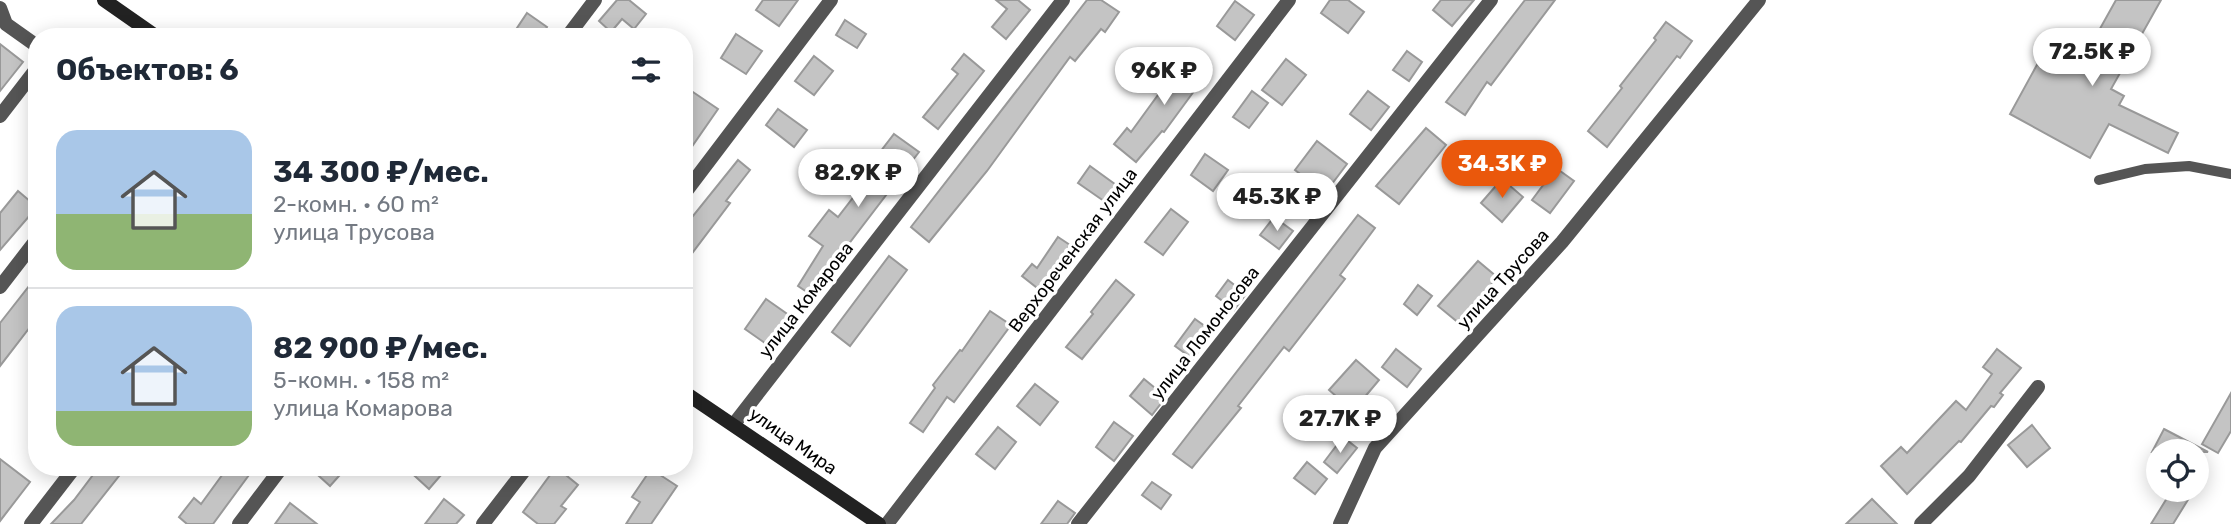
<!DOCTYPE html>
<html lang="ru">
<meta charset="utf-8">
<style>
body{margin:0;font-family:Rubik,sans-serif;background:#f6f6f7;color:#1f2937;height:100vh;display:flex;flex-direction:column;font-size:26px;white-space:nowrap}
*{box-sizing:border-box;margin:0}
p{font-size:23px;color:#747a83}
.icon{flex:none;width:38px;height:38px;fill:none;stroke:currentColor;stroke-width:2;stroke-linecap:round;stroke-linejoin:round}
.map{position:relative;flex:1;overflow:hidden}
.details{position:absolute;left:28px;top:28px;width:665px;height:448px;display:flex;flex-direction:column;background:#fff;border-radius:28px;box-shadow:0 4px 18px #0003}
.details>*{flex:none}
.fabs{position:absolute;left:2146px;top:439px;display:grid;gap:14px}
.fabs a{display:grid;place-items:center;width:63px;height:63px;border-radius:50%;background:#fff;box-shadow:0 4px 18px #0003;font-size:35px}
.price{position:absolute;translate:-50% -60px;padding:0 16px;border-radius:24px;background:#fff;color:#222;font-size:23px;line-height:46px;filter:drop-shadow(0 2px 4px #0008)}
.price::after{content:'';position:absolute;left:50%;top:42px;width:21px;height:16px;margin-left:-10px;background:inherit;clip-path:polygon(0 0,100% 0,50% 100%)}
.price.on{background:#ea580c;color:#fff}
ul{padding:0;list-style:none}
li{display:flex;align-items:center;gap:21px;height:175px;padding:0 28px}
li+li{border-top:2px solid #e0e1e3}
li span{display:grid;place-items:center;flex:none;width:196px;height:140px;border-radius:21px;color:#555}
li>.icon{margin-inline-start:auto}
span .icon{width:84px;height:84px;fill:#fffc;stroke-width:1}
li b{font-size:30px}
h2{display:flex;justify-content:space-between;align-items:center;height:84px;padding:0 28px;font-size:30px}
.map>svg:first-child{display:block}
.building{fill:#c4c4c4;stroke:#999;stroke-width:2}
.lines{fill:none;stroke-linecap:round;stroke-linejoin:round}
.lane{stroke:#555;stroke-width:10}
.street{stroke:#555;stroke-width:14}
.secondary{stroke:#222;stroke-width:14}
.labels{text-anchor:middle;stroke-width:7;stroke-linejoin:round;paint-order:stroke}
.street-label{font-size:18px;fill:#000;stroke:#fff}
</style>
<div class="map">
<svg width="2231" height="524" viewBox="0 0 2231 524">
<rect width="100%" height="100%" fill="#fff"/>
<g class="building">
<path d="M617,0h12l17,14 -12,15 -12,-10 -11,13 -12,-11z"/>
<path d="M763,0h35l-19,26 -23,-16z"/>
<path d="M996,0h22l12,10 -24,29 -14,-12 15,-18z"/>
<path d="M1087,0h14l18,12 -14,20 -4,-3 -26,32 -5,-4 -83,114 -58,71 -18,-15z"/>
<path d="M1330,0h18l16,12 -16,21 -27,-20z"/>
<path d="M1441,0h33l-22,26 -19,-16z"/>
<path d="M1525,0h30l-64,85 -4,-3 -22,33 -19,-13z"/>
<path d="M2116,0h45l-50,89 13,7 -5,9 59,28 -10,20 -59,-29 -19,34 -80,-44 34,-62 33,18z"/>
<path d="M1235,1l19,14 -19,25 -18,-14z"/>
<path d="M527,13l20,14 -6,10h-30z"/>
<path d="M845,20l21,14 -9,14 -21,-13z"/>
<path d="M1666,22l26,19 -12,17 -3,-2 -70,91 -19,-16 34,-43 -2,-2 36,-46 -2,-2z"/>
<path d="M736,34l26,17 -16,23 -25,-16z"/>
<path d="M0,44l23,18 -23,29z"/>
<path d="M1190,51l21,17 -47,64 -2,-1 -26,31 -22,-18 13,-16 4,4z"/>
<path d="M1407,51l15,11 -13,19 -16,-11z"/>
<path d="M964,54l20,17 -46,58 -15,-12 35,-43 -6,-5z"/>
<path d="M814,56l19,15 -19,24 -19,-14z"/>
<path d="M1286,59l20,16 -24,30 -20,-15z"/>
<path d="M684,86l34,23 -34,49z"/>
<path d="M1252,91l16,12 -19,25 -16,-11z"/>
<path d="M1368,91l21,16 -18,23 -21,-16z"/>
<path d="M778,109l29,21 -13,17 -28,-22z"/>
<path d="M1426,128l20,17 -47,59 -23,-18z"/>
<path d="M894,134l25,18 -81,106 -3,-3 -25,39 -12,-8 25,-40 -14,-10 20,-26 9,7 44,-57 -5,-4z"/>
<path d="M1317,141l30,23 -22,29 -30,-23z"/>
<path d="M1205,154l23,16 -15,21 -22,-16z"/>
<path d="M738,160l12,10 -24,31 4,2 -46,61v-37z"/>
<path d="M1090,166l33,24 -12,16 -33,-23z"/>
<path d="M1556,168l18,13 -24,32 -18,-13z"/>
<path d="M1502,179l21,18 -21,25 -21,-19z"/>
<path d="M18,191l19,16 -37,43v-37z"/>
<path d="M1171,209l17,13 -25,33 -18,-13z"/>
<path d="M1358,215l17,13 -35,47 5,4 -56,72 -5,-4 -46,59 3,2 -49,60 -19,-14z"/>
<path d="M1274,217l19,14 -14,18 -19,-14z"/>
<path d="M1058,237l12,8 -29,46 -19,-15 10,-12 5,4z"/>
<path d="M889,256l18,14 -57,76 -18,-14z"/>
<path d="M1478,261l19,16 -37,47 -22,-18z"/>
<path d="M37,276v42l-37,48v-43z"/>
<path d="M1116,280l18,15 -52,64 -16,-12 27,-33 -2,-2z"/>
<path d="M1228,280l18,14 -12,16 -18,-14z"/>
<path d="M1418,285l14,11 -15,19 -13,-11z"/>
<path d="M766,299l27,19 -21,30 -27,-19z"/>
<path d="M990,311l21,14 -57,77 -7,-5 -24,35 -13,-9 25,-35 -2,-3 27,-35 2,1z"/>
<path d="M1195,319l18,13 -20,27 -18,-13z"/>
<path d="M1396,349l25,20 -14,18 -25,-20z"/>
<path d="M1997,349l24,19 -21,25 3,2 -9,12 -3,-1 -30,36 -2,-1 -52,53 -26,-28 20,-19 6,6 49,-52 10,9 26,-36 -9,-7z"/>
<path d="M1356,360l23,20 -26,31 -24,-21z"/>
<path d="M1144,379l22,18 -14,18 -22,-19z"/>
<path d="M1035,384l23,18 -18,23 -23,-19z"/>
<path d="M2231,393v38l-13,22 -16,-9z"/>
<path d="M1114,422l19,14 -19,25 -18,-14z"/>
<path d="M2032,425l18,23 -23,19 -19,-22z"/>
<path d="M998,427l18,15 -21,27 -19,-15z"/>
<path d="M2164,429l44,23h-56z"/>
<path d="M1343,437l14,11 -20,25 -13,-11z"/>
<path d="M0,459l30,23 -30,39z"/>
<path d="M1307,462l20,17 -12,15 -21,-16z"/>
<path d="M99,467h27l-45,57h-30l23,-24z"/>
<path d="M228,467h11l10,8 -36,49h-26l-8,-7 15,-19 7,6z"/>
<path d="M309,467h38l-17,19z"/>
<path d="M405,467h43l-19,22z"/>
<path d="M556,467l22,18 -17,21 5,3 -12,15h-16l-15,-12z"/>
<path d="M651,469l26,17 -26,38h-25l14,-22 -8,-5z"/>
<path d="M1152,482l19,13 -10,14 -19,-14z"/>
<path d="M2172,490h22l-21,34h-22z"/>
<path d="M444,499l20,16 -8,9h-31z"/>
<path d="M1872,499l25,25h-51z"/>
<path d="M1058,501l17,12 -8,11h-26z"/>
<path d="M290,503l27,21h-42z"/>
</g>
<g class="lines">
<path class="lane" d="M2099,180l46,-11 44,-3 42,8"/>
<g class="street">
<path d="M0,8l6,16 31,22"/>
<path d="M567,37l28,-37"/>
<path d="M0,116l37,-48"/>
<path d="M684,194l147,-194"/>
<path d="M0,287l37,-48"/>
<path d="M734,424l329,-424"/>
<path d="M31,524l44,-57"/>
<path d="M239,524l43,-57"/>
<path d="M483,524l44,-57"/>
<path d="M887,524l402,-524"/>
<path d="M1078,524l413,-524"/>
<path d="M1340,524l35,-76 187,-206 197,-242"/>
<path d="M1921,524l48,-48 69,-89"/>
</g>
<g class="secondary">
<path d="M104,0l53,37"/>
<path d="M684,392l195,132"/>
</g>
</g>
<g class="labels">
<g class="street-label">
<text transform="translate(1073 250) rotate(-53)" y="6">Верхореченская улица</text>
<text transform="translate(1503 279) rotate(-48)" y="6">улица Трусова</text>
<text transform="translate(806 300) rotate(-52)" y="6">улица Комарова</text>
<text transform="translate(1205 333) rotate(-52)" y="6">улица Ломоносова</text>
<text transform="translate(793 441) rotate(35)" y="6">улица Мира</text>
</g>
</g>
</svg>
<div class="fabs">
<a><svg class="icon" aria-label="locate" viewBox="0 0 24 24"><circle cx="12" cy="12" r="6"/><path d="M12 2v4M12 18v4M2 12h4M18 12h4"/></svg></a>
</div>
<b class="price" style="left:2092px;top:88px">72.5K ₽</b>
<b class="price" style="left:1164px;top:107px">96K ₽</b>
<b class="price on" style="left:1502px;top:200px">34.3K ₽</b>
<b class="price" style="left:858px;top:209px">82.9K ₽</b>
<b class="price" style="left:1277px;top:233px">45.3K ₽</b>
<b class="price" style="left:1340px;top:455px">27.7K ₽</b>
<section class="details">
<h2>Объектов: 6<svg class="icon" aria-label="filters" viewBox="0 0 24 24"><path d="M4 7h16M4 17h16"/><circle cx="9" cy="7" r="2"/><circle cx="15" cy="17" r="2"/></svg></h2>
<ul>
<li><span style="background:linear-gradient(#a9c7e8 60%,#8fb573 0)"><svg class="icon" aria-label="home" viewBox="0 0 24 24"><path d="M3 11l9-7 9 7M6 9v11h12V9"/></svg></span><div><b>34 300 ₽/мес.</b><p>2-комн. · 60 m²</p><p>улица Трусова</p></div></li>
<li><span style="background:linear-gradient(#a9c7e8 75%,#8fb573 0)"><svg class="icon" aria-label="home" viewBox="0 0 24 24"><path d="M3 11l9-7 9 7M6 9v11h12V9"/></svg></span><div><b>82 900 ₽/мес.</b><p>5-комн. · 158 m²</p><p>улица Комарова</p></div></li>
</ul>
</section>
</div>
